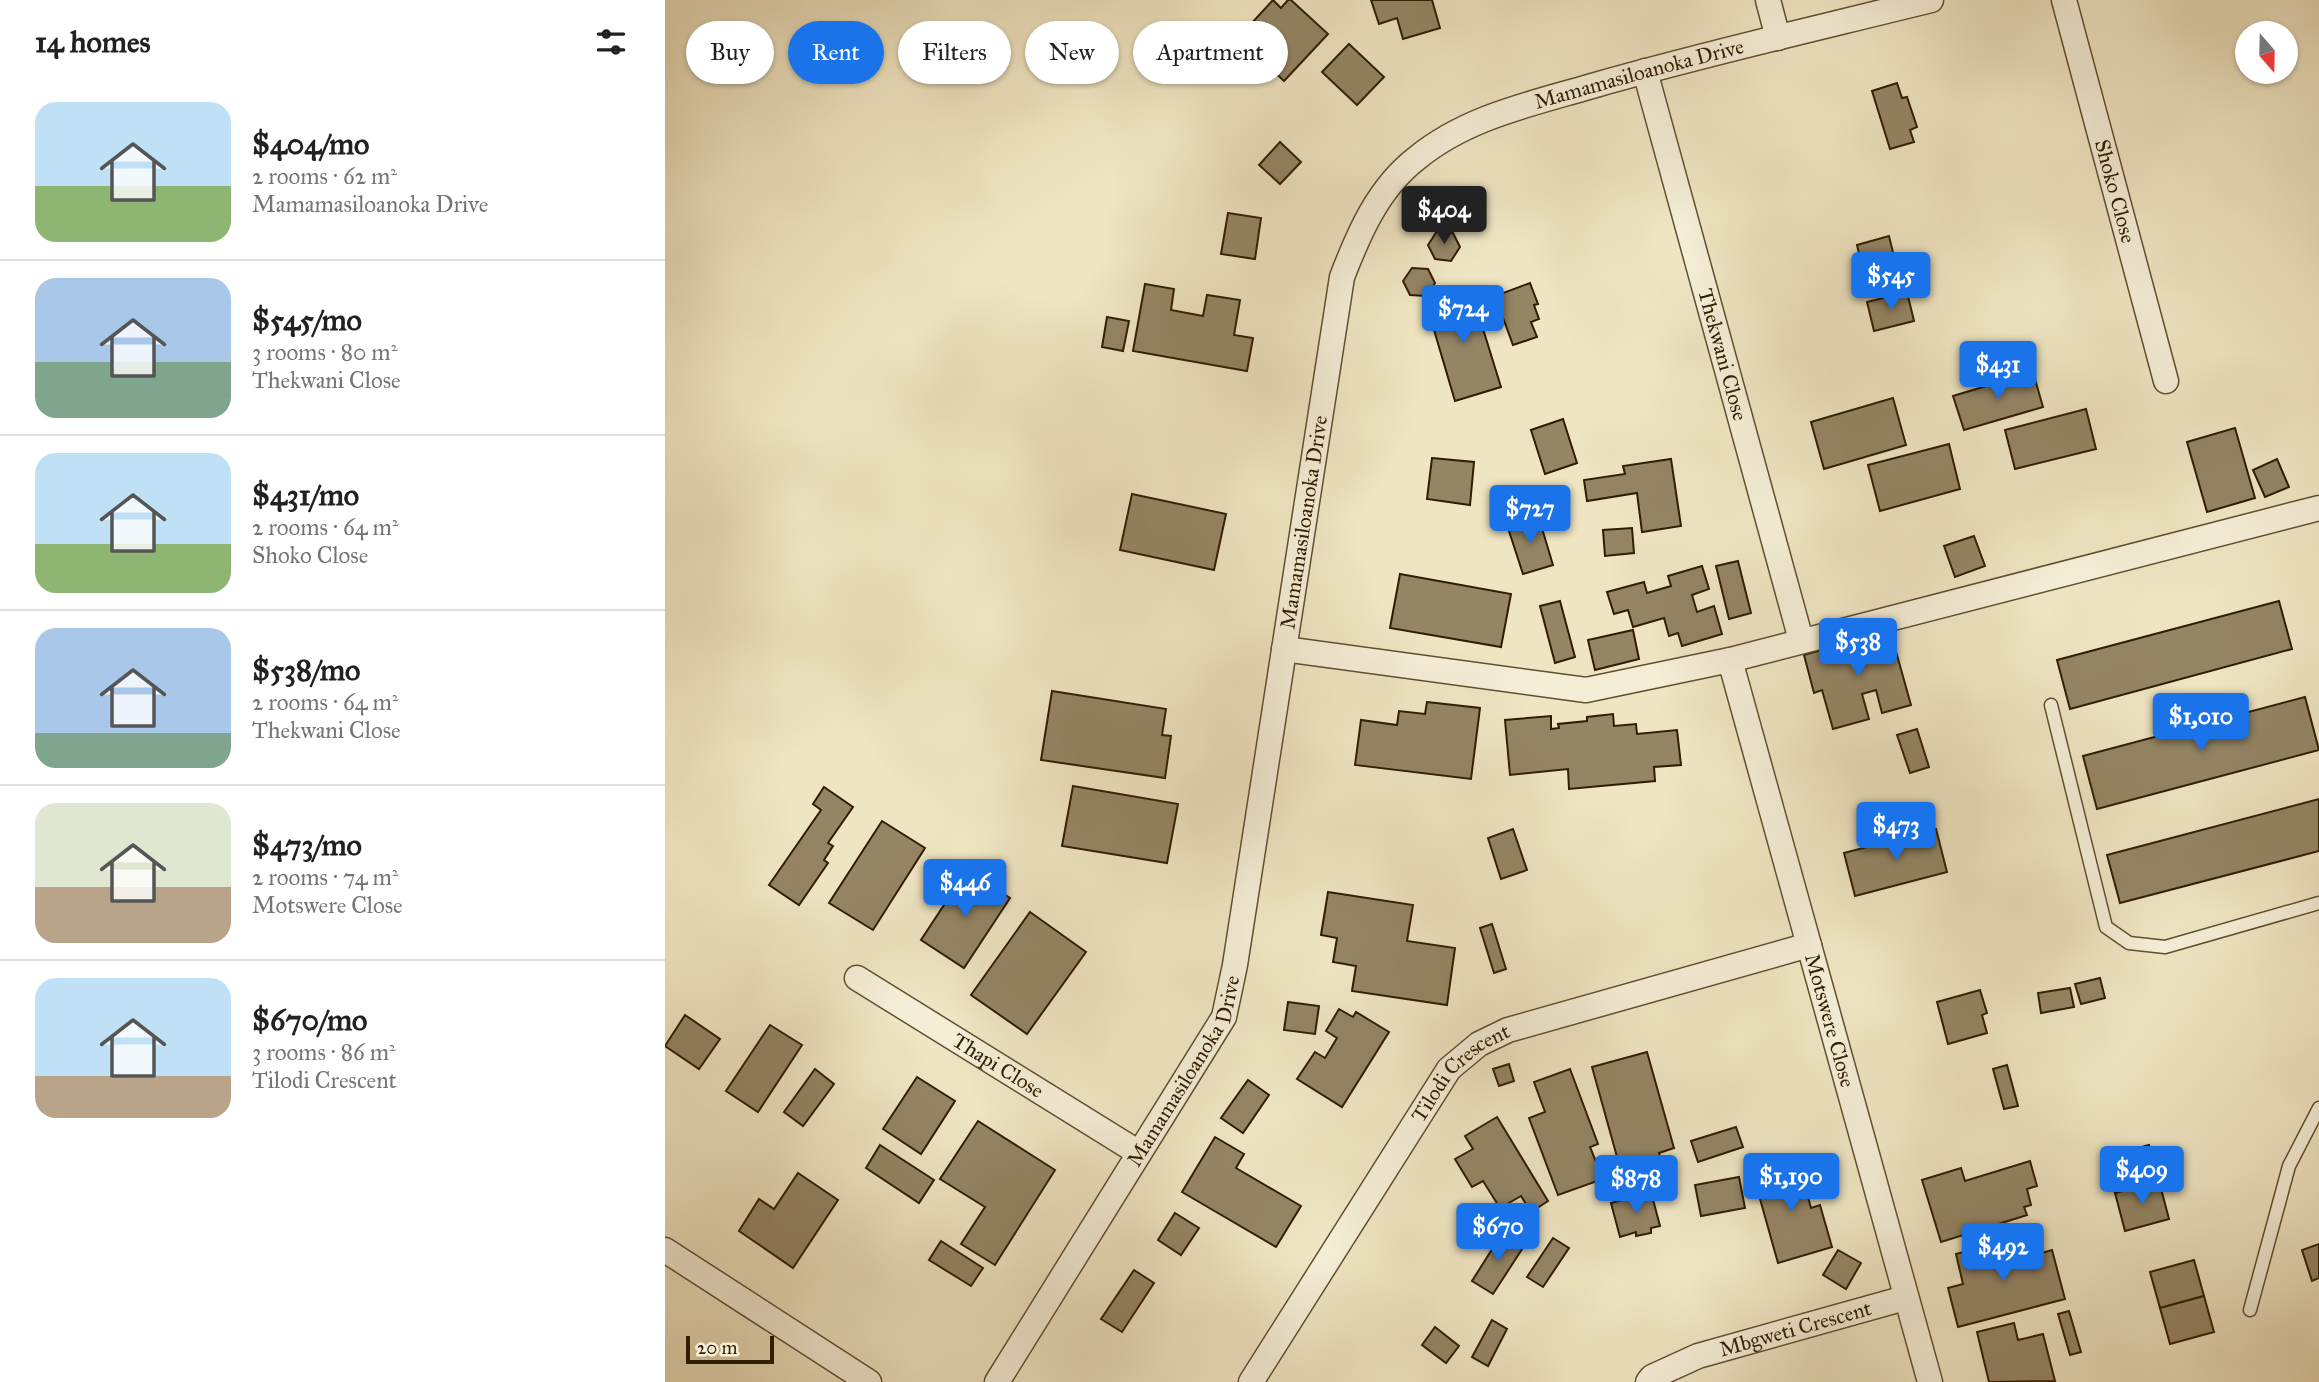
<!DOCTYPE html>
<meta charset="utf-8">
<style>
body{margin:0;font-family:"IM FELL Great Primer",serif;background:#f6f6f6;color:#202124;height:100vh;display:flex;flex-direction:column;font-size:26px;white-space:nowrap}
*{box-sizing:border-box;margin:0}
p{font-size:23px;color:#757577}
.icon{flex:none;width:38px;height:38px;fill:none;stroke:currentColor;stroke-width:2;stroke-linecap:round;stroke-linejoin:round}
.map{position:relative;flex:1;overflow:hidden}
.sheet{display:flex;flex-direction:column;background:#fff;width:665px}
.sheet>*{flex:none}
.banner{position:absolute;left:21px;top:21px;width:665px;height:63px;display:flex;gap:14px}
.needle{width:46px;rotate:160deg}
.buttons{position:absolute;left:1570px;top:21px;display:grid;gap:14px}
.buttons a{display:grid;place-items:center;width:63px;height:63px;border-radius:50%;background:#fff;box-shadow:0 2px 5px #0004;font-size:35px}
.scale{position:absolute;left:21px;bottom:18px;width:88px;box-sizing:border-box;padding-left:7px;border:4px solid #311d00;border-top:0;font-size:19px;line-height:24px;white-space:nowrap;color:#311d00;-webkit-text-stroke:5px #f5eed7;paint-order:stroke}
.price{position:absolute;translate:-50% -60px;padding:0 16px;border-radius:7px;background:#1a73e8;color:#fff;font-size:23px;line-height:46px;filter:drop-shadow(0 2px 4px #0008)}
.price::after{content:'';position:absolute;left:50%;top:42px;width:21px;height:16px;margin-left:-10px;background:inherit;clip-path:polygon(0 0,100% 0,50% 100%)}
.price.selected{background:#222;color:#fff}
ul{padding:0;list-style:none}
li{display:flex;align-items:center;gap:21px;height:175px;padding:0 35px}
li+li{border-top:2px solid #e0e0e0}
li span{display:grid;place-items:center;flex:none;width:196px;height:140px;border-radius:21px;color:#555}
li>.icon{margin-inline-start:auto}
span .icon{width:84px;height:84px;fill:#fffc;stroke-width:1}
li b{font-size:30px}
h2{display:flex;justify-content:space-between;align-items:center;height:84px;padding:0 35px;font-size:30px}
.pill{padding:0 24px;border-radius:32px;background:#fff;box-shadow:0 2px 5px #0004;font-size:24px;line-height:63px}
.pill.selected{background:#1a73e8;color:#fff}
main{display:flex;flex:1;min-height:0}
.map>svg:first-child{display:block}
.building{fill:#948565;stroke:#311d00;stroke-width:2}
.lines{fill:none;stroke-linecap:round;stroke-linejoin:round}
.service-casing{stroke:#604f30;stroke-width:15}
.minor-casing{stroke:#604f30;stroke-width:27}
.service{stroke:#f5eed7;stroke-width:12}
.minor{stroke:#f5eed7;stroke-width:24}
.labels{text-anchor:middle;stroke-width:7;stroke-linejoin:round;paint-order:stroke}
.street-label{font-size:21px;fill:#311d00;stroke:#f5eed7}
</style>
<main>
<section class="sheet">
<h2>14 homes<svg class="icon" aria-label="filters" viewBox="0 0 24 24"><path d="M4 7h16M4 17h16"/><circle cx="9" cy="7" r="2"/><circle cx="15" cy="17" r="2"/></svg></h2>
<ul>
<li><span style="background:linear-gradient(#bfe0f5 60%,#8fb573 0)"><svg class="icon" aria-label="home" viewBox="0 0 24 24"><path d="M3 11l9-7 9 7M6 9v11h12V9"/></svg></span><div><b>$404/mo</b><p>2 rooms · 62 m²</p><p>Mamamasiloanoka Drive</p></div></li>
<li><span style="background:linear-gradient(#a9c7e8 60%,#7fa58c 0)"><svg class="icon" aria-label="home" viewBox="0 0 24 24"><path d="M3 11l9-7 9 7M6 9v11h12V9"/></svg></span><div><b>$545/mo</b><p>3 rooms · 80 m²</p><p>Thekwani Close</p></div></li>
<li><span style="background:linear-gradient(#bfe0f5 65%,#8fb573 0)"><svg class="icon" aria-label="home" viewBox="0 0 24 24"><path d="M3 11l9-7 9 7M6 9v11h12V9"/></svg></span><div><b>$431/mo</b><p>2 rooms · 64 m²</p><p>Shoko Close</p></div></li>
<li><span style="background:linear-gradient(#a9c7e8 75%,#7fa58c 0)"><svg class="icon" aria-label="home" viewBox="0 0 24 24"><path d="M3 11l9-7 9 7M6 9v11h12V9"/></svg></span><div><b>$538/mo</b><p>2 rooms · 64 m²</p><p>Thekwani Close</p></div></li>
<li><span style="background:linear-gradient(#dfe7d0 60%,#b9a48a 0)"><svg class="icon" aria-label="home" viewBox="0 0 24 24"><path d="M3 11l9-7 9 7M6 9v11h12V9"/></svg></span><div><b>$473/mo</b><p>2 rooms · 74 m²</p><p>Motswere Close</p></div></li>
<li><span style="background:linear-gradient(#bfe0f5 70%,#b9a48a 0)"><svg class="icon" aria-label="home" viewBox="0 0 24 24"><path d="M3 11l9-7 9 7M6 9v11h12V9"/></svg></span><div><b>$670/mo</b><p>3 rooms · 86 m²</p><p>Tilodi Crescent</p></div></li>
</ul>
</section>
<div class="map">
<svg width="1654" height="1382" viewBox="0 0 1654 1382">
<rect width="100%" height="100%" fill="#efe5c2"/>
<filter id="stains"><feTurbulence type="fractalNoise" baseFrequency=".00286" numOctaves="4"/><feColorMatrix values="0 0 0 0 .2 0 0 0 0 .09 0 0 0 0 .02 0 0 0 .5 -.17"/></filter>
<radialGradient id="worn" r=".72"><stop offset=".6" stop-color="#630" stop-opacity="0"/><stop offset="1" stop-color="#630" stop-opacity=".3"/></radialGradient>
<g class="building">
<path d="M608,0l8,8 7,-8h3l37,34 -44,47 -46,-43z"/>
<path d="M706,0h61l8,28 -37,11 -6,-21 -18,6z"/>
<path d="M684,44l35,33 -27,28 -35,-33z"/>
<path d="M1232,83l5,15 5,-1 10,30 -7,3 4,12 -24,7 -18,-58z"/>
<path d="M615,142l21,20 -21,22 -21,-19z"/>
<path d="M563,213l33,5 -6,41 -34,-5z"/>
<path d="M772,231l16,2 7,14 -9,14 -16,-2 -7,-14z"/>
<path d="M1224,236l9,37 -23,6 -2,-6 -9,2 -7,-30z"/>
<path d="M747,268l16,1 7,14 -9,13 -16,-1 -7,-14z"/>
<path d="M865,283l8,21 -4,1 5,14 -8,3 6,15 -24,8 -18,-49z"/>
<path d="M480,284l29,5 -3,21 32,6 4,-21 33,5 -6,35 19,3 -6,33 -114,-20z"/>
<path d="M806,290l30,97 -46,14 -29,-98z"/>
<path d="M1242,292l7,29 -40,10 -7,-29z"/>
<path d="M442,317l22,4 -6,30 -21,-4z"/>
<path d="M1368,372l10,35 -79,23 -11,-34z"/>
<path d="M1228,398l13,47 -82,24 -13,-47z"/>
<path d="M1421,409l10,40 -81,20 -10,-39z"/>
<path d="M898,419l14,44 -32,11 -14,-44z"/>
<path d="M1570,428l20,70 -48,14 -20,-70z"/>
<path d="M1284,444l11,45 -80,22 -12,-46z"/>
<path d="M767,458l42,4 -4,43 -43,-6z"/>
<path d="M1006,459l10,67 -39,6 -5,-39 -50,8 -3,-21 41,-6 -2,-8z"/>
<path d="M1612,459l12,28 -24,10 -12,-27z"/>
<path d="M467,494l94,20 -12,56 -94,-20z"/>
<path d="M873,515l15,50 -30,9 -16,-49z"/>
<path d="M967,528l2,25 -29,3 -2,-26z"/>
<path d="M1309,536l11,30 -30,11 -11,-31z"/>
<path d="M1073,561l13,52 -22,6 -13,-53z"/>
<path d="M1037,566l7,23 -17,6 5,17 17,-6 8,28 -40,12 -4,-13 -9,3 -5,-18 -31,9 -5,-17 -14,4 -7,-22 37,-10 3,11 24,-7 -3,-10z"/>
<path d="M735,574l111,20 -10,53 -111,-19z"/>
<path d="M895,601l15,56 -20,6 -15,-57z"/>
<path d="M1614,601l13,48 -222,60 -13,-49z"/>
<path d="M968,630l6,29 -44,11 -7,-30z"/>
<path d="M1225,630l21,75 -29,8 -6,-23 -14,4 7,25 -36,10 -11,-39 -8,3 -10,-38z"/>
<path d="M387,691l114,18 -4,26 9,1 -6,42 -124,-18z"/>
<path d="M1640,697l14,53 -222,59 -14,-53z"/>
<path d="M762,702l53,6 -9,71 -116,-14 6,-45 36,5 2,-14 26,3z"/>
<path d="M948,714l1,12 22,-2 1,10 40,-4 4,35 -27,2 1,14 -86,8 -1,-20 -58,6 -5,-55 46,-4v13l8,-1 -1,-4 29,-3v-4z"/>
<path d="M1252,729l12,38 -19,6 -13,-38z"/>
<path d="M408,786l105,18 -11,59 -105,-17z"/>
<path d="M159,787l29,20 -25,36 5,3 -9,14 4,3 -29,42 -30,-20 52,-75 -8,-6z"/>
<path d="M1654,799v52l-199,52 -13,-48z"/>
<path d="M217,821l43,27 -52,82 -44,-27z"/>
<path d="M848,829l14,41 -26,9 -13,-41z"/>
<path d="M1271,829l11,43 -92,24 -11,-43z"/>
<path d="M302,870l43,28 -46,70 -43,-28z"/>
<path d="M663,892l85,13 -6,36 48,7 -8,57 -95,-14 4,-25 -23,-4 4,-24 -16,-3z"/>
<path d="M365,912l56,40 -59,82 -56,-39z"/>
<path d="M827,924l14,45 -12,4 -14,-45z"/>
<path d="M1435,978l5,20 -24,6 -6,-20z"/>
<path d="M1405,988l4,19 -33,6 -3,-20z"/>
<path d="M1315,990l7,23 -5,2 5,18 -39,11 -11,-42z"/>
<path d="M623,1002l31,4 -4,28 -31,-4z"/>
<path d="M674,1009l14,8 3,-5 33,20 -47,75 -45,-28 18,-27 10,6 12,-20 -11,-7z"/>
<path d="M20,1015l35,24 -21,30 -34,-23z"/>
<path d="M105,1025l32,20 -44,67 -32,-21z"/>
<path d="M982,1052l27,96 -15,5 5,17 -40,12 -32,-115z"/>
<path d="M844,1064l5,17 -15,5 -6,-17z"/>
<path d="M1342,1065l11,41 -14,3 -11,-40z"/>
<path d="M150,1069l19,15 -31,42 -19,-14z"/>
<path d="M905,1069l28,75 -8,3 13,32 -45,16 -29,-77 16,-6 -11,-30z"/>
<path d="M252,1077l38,24 -34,53 -38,-25z"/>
<path d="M583,1080l21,15 -26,38 -22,-15z"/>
<path d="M832,1117l51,84 -17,11 -10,-16 -21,12 -17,-27 -11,6 -17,-28 18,-10 -8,-13z"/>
<path d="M313,1121l77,49 -60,95 -34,-21 24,-37 -45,-28z"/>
<path d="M1071,1127l7,20 -45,15 -7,-21z"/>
<path d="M550,1137l29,17 -8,14 65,38 -25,41 -94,-55z"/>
<path d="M215,1145l54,35 -15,23 -53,-35z"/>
<path d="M1484,1145l10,36 -44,12 -10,-36z"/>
<path d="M1133,1161l13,47 9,-3 12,42 -54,16 -25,-89z"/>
<path d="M1365,1161l7,25 -10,3 4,16 -7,2 3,8 -86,27 -19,-62 39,-12 4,13z"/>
<path d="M133,1173l40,27 -45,68 -54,-37 20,-32 15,10z"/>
<path d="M1074,1177l6,31 -44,8 -6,-31z"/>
<path d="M1494,1181l10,38 -44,12 -10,-38z"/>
<path d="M986,1192l9,34 -9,2v5l-15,3v-4l-16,5 -9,-34z"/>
<path d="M510,1213l24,15 -18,27 -23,-15z"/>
<path d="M838,1232l21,14 -31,48 -21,-13z"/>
<path d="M888,1238l16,10 -26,39 -16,-10z"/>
<path d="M1348,1239l5,21 34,-10 13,49 -107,28 -10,-39 15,-4 -7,-30z"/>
<path d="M276,1241l42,27 -12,18 -42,-26z"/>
<path d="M1654,1244v34l-7,3 -10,-31z"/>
<path d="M1173,1250l23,13 -15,26 -23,-14z"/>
<path d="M1529,1260l10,36 -44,12 -10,-36z"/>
<path d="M469,1270l20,13 -32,49 -21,-13z"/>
<path d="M1539,1296l10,36 -44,12 -10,-36z"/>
<path d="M1404,1311l12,41 -11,3 -12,-41z"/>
<path d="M827,1320l15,9 -19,37 -16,-9z"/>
<path d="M1349,1323l4,17 25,-6 12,47 -66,1 -12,-50z"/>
<path d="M770,1327l24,19 -13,17 -24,-18z"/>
</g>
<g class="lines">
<defs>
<g id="service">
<path d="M1386,705l55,222 23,16 36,4 154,-44"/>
<path d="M1585,1310l39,-144 30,-58"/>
</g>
<g id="minor">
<path d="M1103,0l10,38"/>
<path id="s1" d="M1399,0l102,381"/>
<path id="s2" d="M980,71l156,569"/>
<path d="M619,649l302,41 144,-30 589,-152"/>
<path id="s3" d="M1065,660l200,722"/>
<path id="s4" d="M192,978l282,175"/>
<path d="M0,1250l204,132"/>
<path id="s5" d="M332,1382l227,-365 11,-52 107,-688c17,-44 36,-89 75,-119 50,-41 114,-54 175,-72 112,-32 226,-58 339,-86"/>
<path id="s6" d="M586,1382l198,-313 30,-25 29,-14 301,-85"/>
<path id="s7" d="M983,1382l4,-5 46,-21 207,-58"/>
</g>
</defs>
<use href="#service" class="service-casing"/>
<use href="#minor" class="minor-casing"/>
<use href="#service" class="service"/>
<use href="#minor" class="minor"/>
</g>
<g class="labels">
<g class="street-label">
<text dy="7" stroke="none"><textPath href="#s5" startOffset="1561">Mamamasiloanoka Drive</textPath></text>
<text dy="7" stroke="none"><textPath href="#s1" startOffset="198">Shoko Close</textPath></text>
<text dy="7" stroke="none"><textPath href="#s2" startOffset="294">Thekwani Close</textPath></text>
<text dy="7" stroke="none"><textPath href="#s5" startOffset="931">Mamamasiloanoka Drive</textPath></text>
<text dy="7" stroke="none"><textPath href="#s3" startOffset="374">Motswere Close</textPath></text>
<text dy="7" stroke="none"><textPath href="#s4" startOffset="166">Thapi Close</textPath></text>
<text dy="7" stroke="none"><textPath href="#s5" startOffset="364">Mamamasiloanoka Drive</textPath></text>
<text dy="7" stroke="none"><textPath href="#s6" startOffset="376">Tilodi Crescent</textPath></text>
<text dy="7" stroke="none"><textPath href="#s7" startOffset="158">Mbgweti Crescent</textPath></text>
</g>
</g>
<rect width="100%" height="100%" filter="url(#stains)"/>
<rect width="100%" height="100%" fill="url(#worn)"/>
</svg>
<div class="buttons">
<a><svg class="needle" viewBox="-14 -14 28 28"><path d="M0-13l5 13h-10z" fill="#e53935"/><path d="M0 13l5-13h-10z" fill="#757577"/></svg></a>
</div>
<div class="scale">20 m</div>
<b class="price selected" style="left:779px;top:246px">$404</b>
<b class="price" style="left:1226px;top:312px">$545</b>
<b class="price" style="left:798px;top:345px">$724</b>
<b class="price" style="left:1333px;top:401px">$431</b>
<b class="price" style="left:865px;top:545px">$727</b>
<b class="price" style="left:1193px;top:678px">$538</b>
<b class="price" style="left:1536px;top:753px">$1,010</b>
<b class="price" style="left:1231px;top:862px">$473</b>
<b class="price" style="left:300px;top:919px">$446</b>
<b class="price" style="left:1477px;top:1206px">$409</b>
<b class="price" style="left:1126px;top:1213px">$1,190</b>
<b class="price" style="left:971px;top:1215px">$878</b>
<b class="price" style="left:833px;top:1263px">$670</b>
<b class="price" style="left:1338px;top:1283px">$492</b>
<div class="banner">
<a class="pill">Buy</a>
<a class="pill selected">Rent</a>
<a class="pill">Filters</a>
<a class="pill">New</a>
<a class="pill">Apartment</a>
</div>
</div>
</main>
